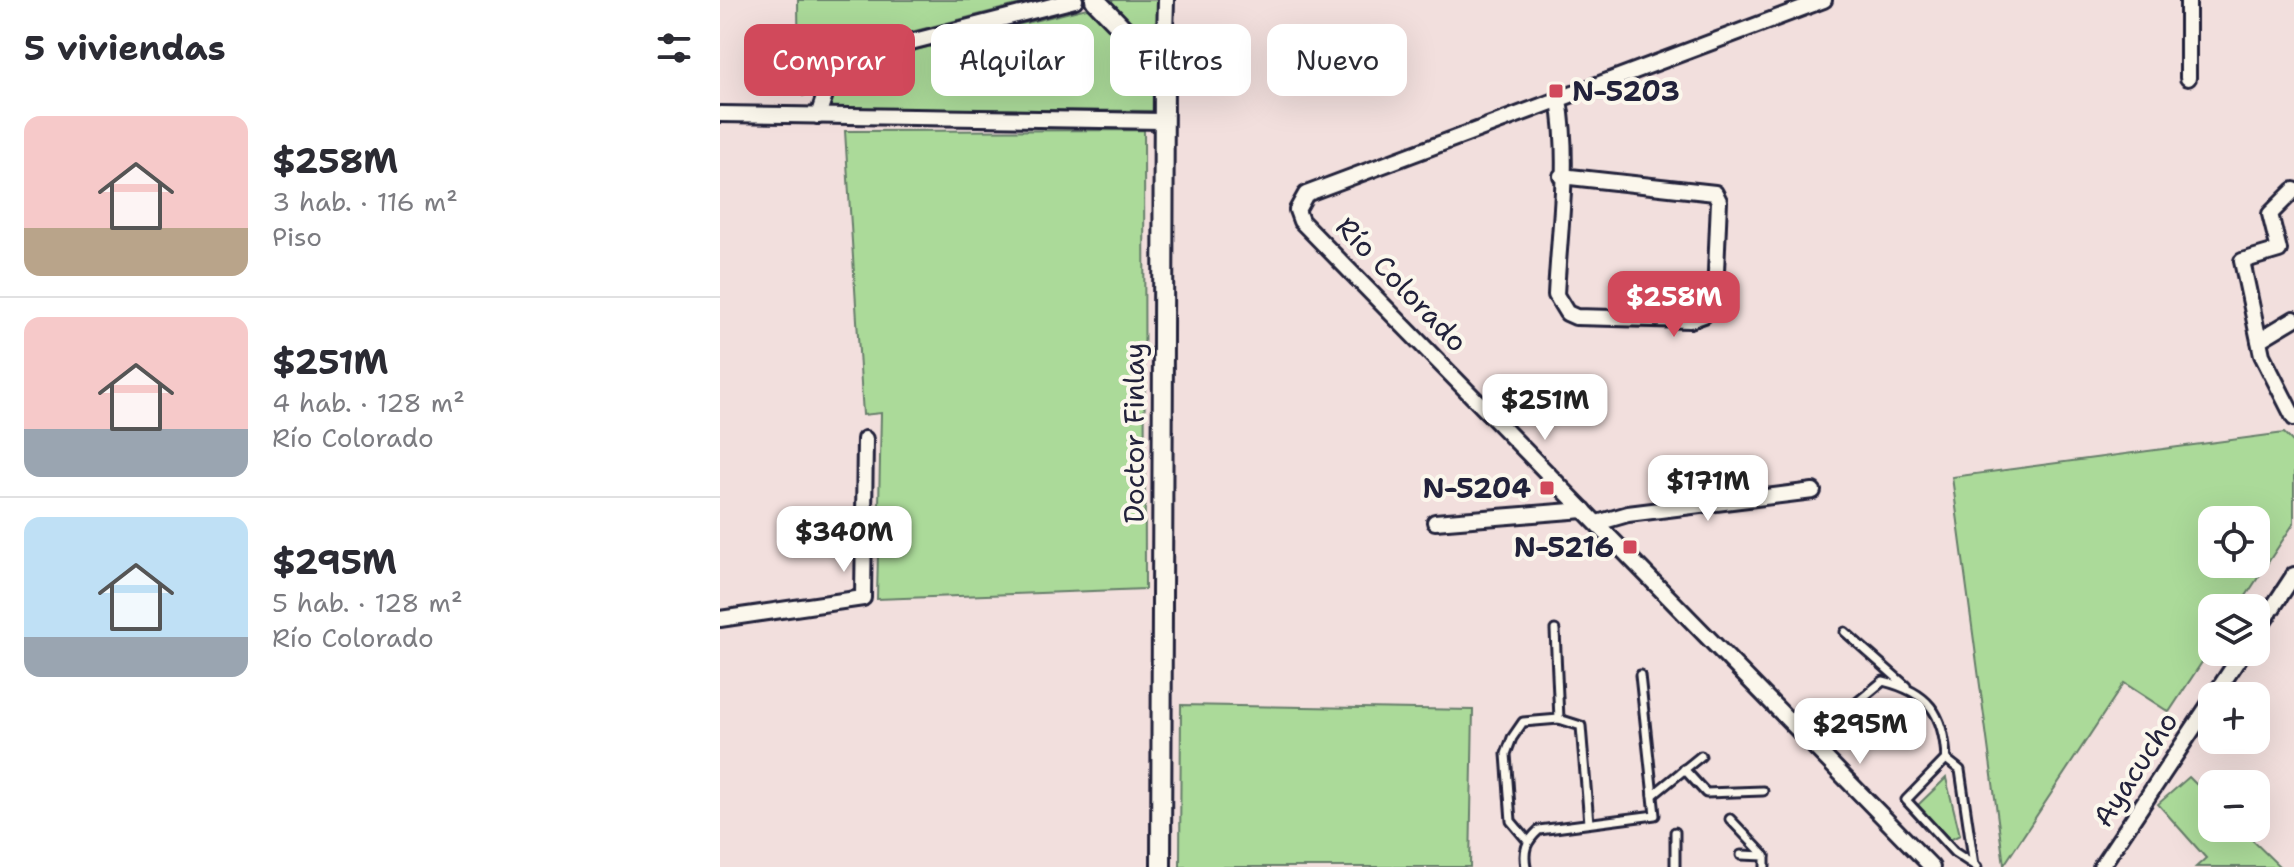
<!DOCTYPE html>
<html lang="es">
<meta charset="utf-8">
<style>
body{margin:0;font-family:"Shantell Sans",sans-serif;background:#f2f2f3;color:#2b2b33;height:100vh;display:flex;flex-direction:column;font-size:30px;white-space:nowrap}
*{box-sizing:border-box;margin:0}
p{font-size:26px;color:#7c7c81}
.icon{flex:none;width:44px;height:44px;fill:none;stroke:currentColor;stroke-width:2;stroke-linecap:round;stroke-linejoin:round}
.map{position:relative;flex:1;overflow:hidden}
.panel{display:flex;flex-direction:column;background:#fff;width:720px}
.panel>*{flex:none}
.guide{position:absolute;left:24px;top:24px;width:760px;height:72px;display:flex;gap:16px}
.buttons{position:absolute;left:1478px;top:506px;display:grid;gap:16px}
.buttons a{display:grid;place-items:center;width:72px;height:72px;border-radius:16px;background:#fff;box-shadow:0 8px 32px #0002;font-size:40px}
.price{position:absolute;translate:-50% -68px;padding:0 18px;border-radius:16px;background:#fff;color:#222;font-size:26px;line-height:52px;filter:drop-shadow(0 2px 4px #0008)}
.price::after{content:'';position:absolute;left:50%;top:48px;width:24px;height:18px;margin-left:-12px;background:inherit;clip-path:polygon(0 0,100% 0,50% 100%)}
.price.selected{background:#d1495b;color:#fff}
ul{padding:0;list-style:none}
li{display:flex;align-items:center;gap:24px;height:200px;padding:0 24px}
li+li{border-top:2px solid #e1e1e2}
li span{display:grid;place-items:center;flex:none;width:224px;height:160px;border-radius:16px;color:#555}
li>.icon{margin-inline-start:auto}
span .icon{width:96px;height:96px;fill:#fffc;stroke-width:1}
li b{font-size:34px}
h2{display:flex;justify-content:space-between;align-items:center;height:96px;padding:0 24px;font-size:34px}
.tag{padding:0 28px;border-radius:16px;background:#fff;box-shadow:0 8px 32px #0002;font-size:28px;line-height:72px}
.tag.selected{background:#d1495b;color:#fff}
main{display:flex;flex:1;min-height:0}
.map>svg:first-child{display:block}
.green{fill:#abda99;stroke:#667e6a;stroke-width:2;fill-rule:evenodd}
.lines{fill:none;stroke-linecap:round;stroke-linejoin:round}
.service-casing{stroke:#22223b;stroke-width:13}
.minor-casing{stroke:#22223b;stroke-width:20}
.tertiary-casing{stroke:#22223b;stroke-width:24}
.service{stroke:#fbf7ec;stroke-width:7}
.minor{stroke:#fbf7ec;stroke-width:14}
.tertiary{stroke:#fbf7ec;stroke-width:18}
.poi-dot{fill:#d1495b;stroke:#fbf7ec;stroke-width:3}
.labels{text-anchor:middle;stroke-width:8;stroke-linejoin:round;paint-order:stroke}
.poi-label{font-size:28px;font-weight:bold;fill:#22223b;stroke:#fbf7ec;text-anchor:end}
.street-label{font-size:28px;fill:#22223b;stroke:#fbf7ec}
</style>
<main>
<section class="panel">
<h2>5 viviendas<svg class="icon" aria-label="filters" viewBox="0 0 24 24"><path d="M4 7h16M4 17h16"/><circle cx="9" cy="7" r="2"/><circle cx="15" cy="17" r="2"/></svg></h2>
<ul>
<li><span style="background:linear-gradient(#f6c9c9 70%,#b9a48a 0)"><svg class="icon" aria-label="home" viewBox="0 0 24 24"><path d="M3 11l9-7 9 7M6 9v11h12V9"/></svg></span><div><b>$258M</b><p>3 hab. · 116 m²</p><p>Piso</p></div></li>
<li><span style="background:linear-gradient(#f6c9c9 70%,#9aa5b1 0)"><svg class="icon" aria-label="home" viewBox="0 0 24 24"><path d="M3 11l9-7 9 7M6 9v11h12V9"/></svg></span><div><b>$251M</b><p>4 hab. · 128 m²</p><p>Río Colorado</p></div></li>
<li><span style="background:linear-gradient(#bfe0f5 75%,#9aa5b1 0)"><svg class="icon" aria-label="home" viewBox="0 0 24 24"><path d="M3 11l9-7 9 7M6 9v11h12V9"/></svg></span><div><b>$295M</b><p>5 hab. · 128 m²</p><p>Río Colorado</p></div></li>
</ul>
</section>
<div class="map">
<svg width="1574" height="867" viewBox="0 0 1574 867">
<rect width="100%" height="100%" fill="#f2dfdd"/>
<filter id="ink" filterUnits="userSpaceOnUse"><feTurbulence type="fractalNoise" baseFrequency=".0125" numOctaves="2"/><feDisplacementMap in="SourceGraphic" scale="16" xChannelSelector="R" yChannelSelector="G"/><feConvolveMatrix kernelMatrix="1 2 1 2 8 2 1 2 1" color-interpolation-filters="sRGB"/></filter>
<g filter="url(#ink)">
<g class="green">
<path d="M78,0h238l-211,54 -5,34 -17,8 -4,-4z"/>
<path d="M388,0h51l-1,55z"/>
<path d="M371,7l65,68v36l-329,-3 15,-40z"/>
<path d="M424,130l1,459 -268,10 4,-186 -18,2 -18,-284z"/>
<path d="M1564,433l10,10v80l-56,85h-26v39l-43,65 -45,-29 -120,182 -52,-388zM1492,520h44v44h-44z"/>
<path d="M461,705l292,5 -3,157h-290z"/>
<path d="M1469,777l23,23v28h28l40,39h-84l10,-9 -48,-54z"/>
<path d="M1226,778l14,57 -10,5 -33,-34z"/>
</g>
<g class="lines">
<defs>
<g id="service">
<path d="M835,630l4,89 22,7 8,97"/>
<path d="M1125,632l61,54"/>
<path d="M1117,719l46,-38c45,11 61,32 63,78"/>
<path d="M964,769l22,24 57,-2"/>
<path d="M933,795l48,-39"/>
<path d="M1010,819l35,37"/>
<path d="M807,840l-16,-19 -5,-67 6,-16 11,-16 36,-3"/>
<path d="M1021,855l24,1v11"/>
<path d="M1254,865l-14,-95 -14,-11 -40,41 48,52 23,15"/>
<path d="M806,867c-3,-17 0,-25 13,-37l116,-15 -15,-140"/>
<path d="M955,867v-35"/>
</g>
<g id="minor">
<path d="M1104,0l-518,194 -9,16 4,11 631,646"/>
<path d="M1468,0v78"/>
<path d="M444,71l2,-71"/>
<path d="M839,100c11,63 0,131 -3,195l11,18 9,4 114,3 14,-5 11,-20 4,-94 -4,-8 -154,-17"/>
<path d="M0,114l443,7"/>
<path d="M98,116l18,-55 239,-61"/>
<path d="M1574,190l-24,24 9,36 -37,11 20,94 32,63"/>
<path d="M1539,340l35,-21"/>
<path d="M715,522l149,-12"/>
<path d="M877,523l31,-9 185,-23"/>
<path d="M0,619l143,-21 2,-159"/>
<path d="M1536,633l38,-58"/>
<path d="M1494,696l29,-44"/>
<path d="M1381,867l111,-167"/>
</g>
<path id="tertiary" d="M375,0l69,71 -3,796"/>
</defs>
<use href="#service" class="service-casing"/>
<use href="#minor" class="minor-casing"/>
<use href="#tertiary" class="tertiary-casing"/>
<use href="#service" class="service"/>
<use href="#minor" class="minor"/>
<use href="#tertiary" class="tertiary"/>
</g>
</g>
<g class="poi-dot">
<rect x="828" y="83" width="16" height="16" rx="4"/>
<rect x="819" y="480" width="16" height="16" rx="4"/>
<rect x="902" y="539" width="16" height="16" rx="4"/>
</g>
<g class="labels">
<g class="poi-label">
<text x="852" y="101" text-anchor="start">N-5203</text>
<text x="811" y="498">N-5204</text>
<text x="894" y="557">N-5216</text>
</g>
<g class="street-label">
<text transform="translate(682 284) rotate(46)" y="10">Río Colorado</text>
<text transform="translate(414 433) rotate(-90)" y="10">Doctor Finlay</text>
<text transform="translate(1415 769) rotate(-57)" y="10">Ayacucho</text>
</g>
</g>
</svg>
<div class="buttons">
<a><svg class="icon" aria-label="locate" viewBox="0 0 24 24"><circle cx="12" cy="12" r="6"/><path d="M12 2v4M12 18v4M2 12h4M18 12h4"/></svg></a>
<a><svg class="icon" aria-label="layers" viewBox="0 0 24 24"><path d="M12 4l9 5-9 5-9-5zM3 14l9 5 9-5"/></svg></a>
<a>+</a>
<a>−</a>
</div>
<b class="price selected" style="left:954px;top:339px">$258M</b>
<b class="price" style="left:825px;top:442px">$251M</b>
<b class="price" style="left:988px;top:523px">$171M</b>
<b class="price" style="left:124px;top:574px">$340M</b>
<b class="price" style="left:1140px;top:766px">$295M</b>
<div class="guide">
<a class="tag selected">Comprar</a>
<a class="tag">Alquilar</a>
<a class="tag">Filtros</a>
<a class="tag">Nuevo</a>
</div>
</div>
</main>
